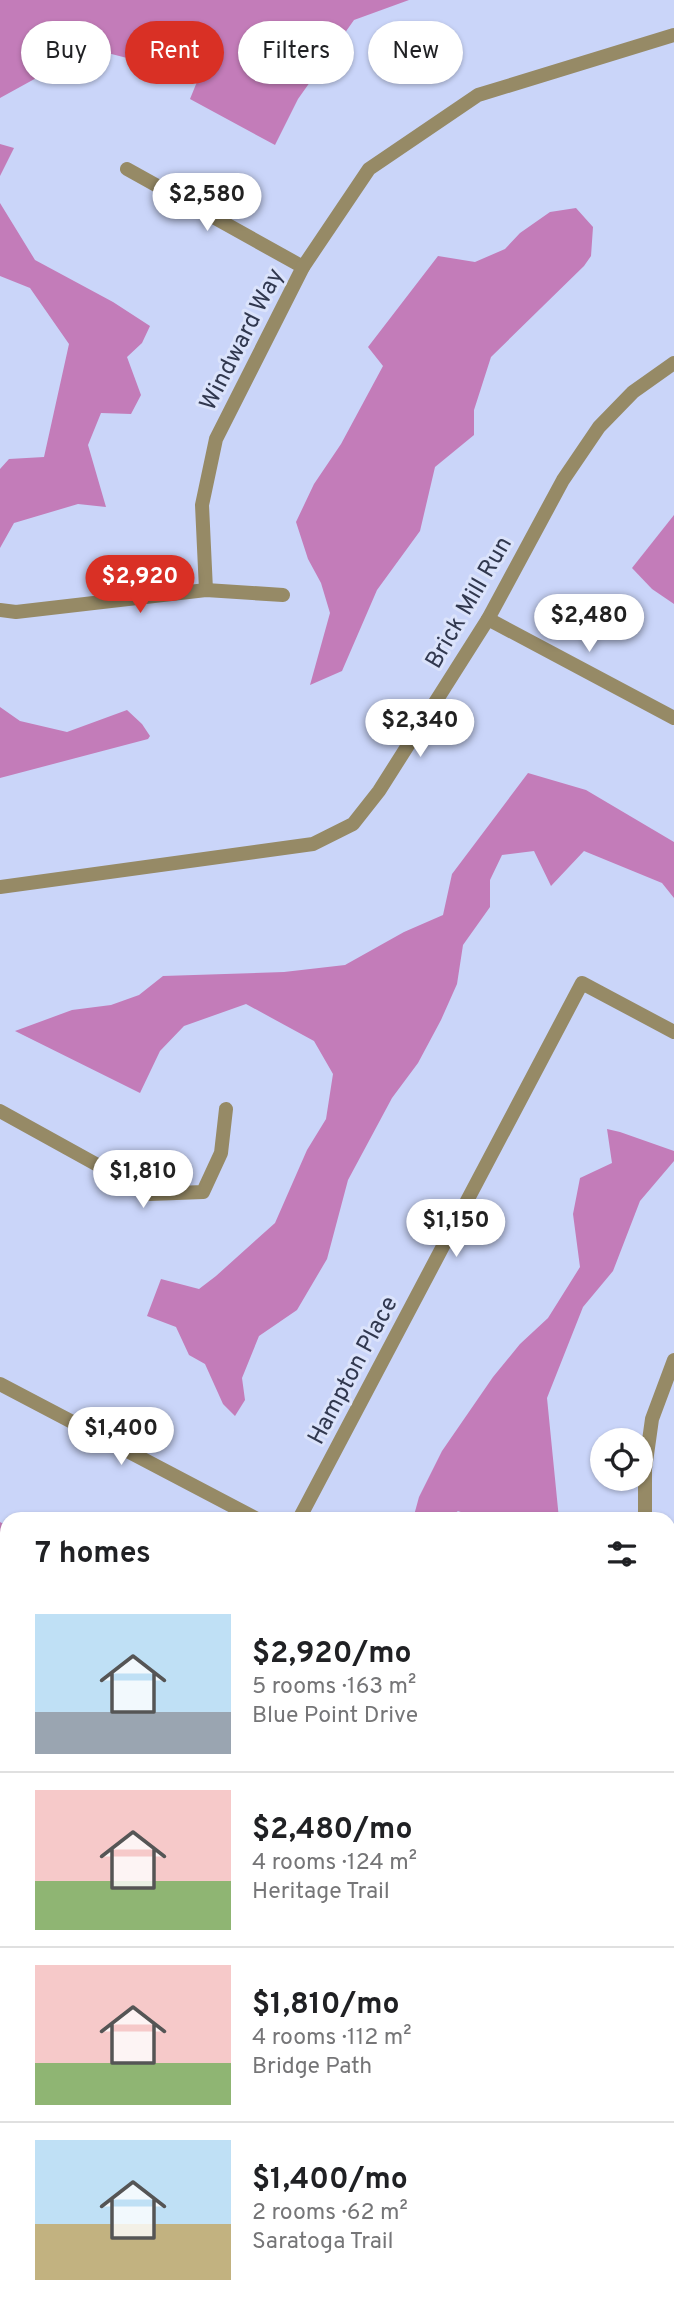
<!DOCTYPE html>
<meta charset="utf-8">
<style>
body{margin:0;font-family:Overpass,sans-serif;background:#f2f2f2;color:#202124;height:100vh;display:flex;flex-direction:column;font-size:26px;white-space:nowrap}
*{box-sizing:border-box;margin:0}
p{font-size:23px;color:#757577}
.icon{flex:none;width:38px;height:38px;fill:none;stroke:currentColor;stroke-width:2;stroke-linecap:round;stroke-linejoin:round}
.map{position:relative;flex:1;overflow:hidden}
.sheet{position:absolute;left:0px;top:1512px;width:676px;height:798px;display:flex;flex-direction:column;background:#fff;border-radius:21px 21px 0 0;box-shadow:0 2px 5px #0004}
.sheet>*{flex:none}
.top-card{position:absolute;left:21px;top:21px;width:634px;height:63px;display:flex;gap:14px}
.controls{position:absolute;left:590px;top:1428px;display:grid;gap:14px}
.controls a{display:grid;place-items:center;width:63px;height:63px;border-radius:50%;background:#fff;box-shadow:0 2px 5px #0004;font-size:35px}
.price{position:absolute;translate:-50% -60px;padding:0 16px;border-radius:24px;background:#fff;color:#222;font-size:23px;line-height:46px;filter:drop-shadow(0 2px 4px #0008)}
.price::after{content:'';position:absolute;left:50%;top:42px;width:21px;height:16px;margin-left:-10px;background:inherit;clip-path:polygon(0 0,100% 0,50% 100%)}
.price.selected{background:#d93025;color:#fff}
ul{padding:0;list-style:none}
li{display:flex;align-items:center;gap:21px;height:175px;padding:0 35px}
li+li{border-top:2px solid #e0e0e0}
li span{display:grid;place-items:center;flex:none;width:196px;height:140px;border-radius:0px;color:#555}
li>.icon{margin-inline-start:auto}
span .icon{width:84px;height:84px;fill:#fffc;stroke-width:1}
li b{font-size:30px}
h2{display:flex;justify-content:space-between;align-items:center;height:84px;padding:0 35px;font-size:30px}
.tag{padding:0 24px;border-radius:32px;background:#fff;box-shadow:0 2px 5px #0004;font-size:24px;line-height:63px}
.tag.selected{background:#d93025;color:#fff}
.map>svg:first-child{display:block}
.forest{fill:#c37cb9}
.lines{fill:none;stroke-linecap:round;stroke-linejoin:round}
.street{stroke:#968a66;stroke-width:14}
.labels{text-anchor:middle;stroke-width:6;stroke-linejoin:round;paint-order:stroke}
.street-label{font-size:24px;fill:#31384f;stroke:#dbe3fb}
</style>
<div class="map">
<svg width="674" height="2310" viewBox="0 0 674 2310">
<rect width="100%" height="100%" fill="#cad5f9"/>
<g class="forest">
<path d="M0,0h409l-55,20 -56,79 -23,46 -85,-46 13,-32 -47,-14 -29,5 -31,-8 -27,10 -69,38z"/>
<path d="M0,144l14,4 -14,28z"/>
<path d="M0,203l35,57 78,42 37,24 -8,17 -15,14 14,38 -10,19 -30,-1 -13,32 18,62 -28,-3 -64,19 -14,25v-79l9,-10 35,-2 25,-113 -39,-56 -30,-12z"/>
<path d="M576,208l17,19 -2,29 -7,10 -93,91 -17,53v25l-39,32 -15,64 -43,59 -35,81 -32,14 20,-72 -9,-30 -13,-24 -12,-37 18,-38 27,-40 42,-78 -15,-19 70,-91 37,6 30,-13 15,-16 30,-21z"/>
<path d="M674,515v89l-22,-15 -20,-21z"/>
<path d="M0,707l20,14 47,11 60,-22 15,14 8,12 -2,3 -148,39z"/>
<path d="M528,773l58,17 88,52v56l-12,-15 -78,-32 -33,35 -17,-35 -32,4 -12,25v27l-27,38 -6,39 -16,36 -23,43 -26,35 -44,82 -21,79 -30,51 -38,26 -17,42 3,22 -10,16 -12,-12 -18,-40 -16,-9 -13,-28 -29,-11 14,-37 38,10 17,-13 59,-53 32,-73 19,-31 7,-45 -19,-33 -68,-37 -62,22 -24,25 -20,42 -125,-62 57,-21 39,-5 28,-10 24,-19 121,-4 61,-7 59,-33 39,-17 9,-41z"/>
<path d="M607,1129l13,3 54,19v10l-34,40 -27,70 -30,36 -36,91 12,121h-79l-22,-8 -11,8h-34l6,-22 23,-46 51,-74 27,-33 28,-26 32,-51 -7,-53 7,-36 32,-15z"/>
<path d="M0,1522l7,4v39l-7,-4z"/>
<path d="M674,1735v52h-5v-51z"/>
<path d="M7,1774v229c-7,17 7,33 -7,59v-280z"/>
<path d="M668,2025h6v267l-6,-11z"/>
<path d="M149,2303h81l11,7h-101z"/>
</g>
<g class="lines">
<g class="street">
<path d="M127,169l176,98"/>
<path d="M206,590l-4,-85 14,-66 87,-172 66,-98 109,-74 196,-60"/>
<path d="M0,610l16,2 190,-22 77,5"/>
<path d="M488,619l186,99"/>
<path d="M0,887l313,-43 40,-20 26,-33 109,-172 75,-139 36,-53 34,-35 41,-29"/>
<path d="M0,1111l150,83 53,-2 18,-39 5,-44"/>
<path d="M0,1384l257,135"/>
<path d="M299,1519l283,-536 92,49"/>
<path d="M645,1519v-50l7,-50 22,-59"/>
<path d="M668,1628h6"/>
<path d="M0,2258l7,3"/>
<path d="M8,2310l3,-7"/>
</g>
</g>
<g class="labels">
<g class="street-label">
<text transform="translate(241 339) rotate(-63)" y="8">Windward Way</text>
<text transform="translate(468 602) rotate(-60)" y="8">Brick Mill Run</text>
<text transform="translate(352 1370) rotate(-62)" y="8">Hampton Place</text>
</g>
</g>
</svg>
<div class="controls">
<a><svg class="icon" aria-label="locate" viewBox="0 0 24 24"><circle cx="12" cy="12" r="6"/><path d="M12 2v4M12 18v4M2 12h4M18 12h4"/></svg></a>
</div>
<b class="price" style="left:207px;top:233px">$2,580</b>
<b class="price selected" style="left:140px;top:615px">$2,920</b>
<b class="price" style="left:589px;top:654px">$2,480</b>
<b class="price" style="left:420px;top:759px">$2,340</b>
<b class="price" style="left:143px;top:1210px">$1,810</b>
<b class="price" style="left:456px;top:1259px">$1,150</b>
<b class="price" style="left:121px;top:1467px">$1,400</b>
<div class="top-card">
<a class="tag">Buy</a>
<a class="tag selected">Rent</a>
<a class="tag">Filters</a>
<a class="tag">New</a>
</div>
<section class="sheet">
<h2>7 homes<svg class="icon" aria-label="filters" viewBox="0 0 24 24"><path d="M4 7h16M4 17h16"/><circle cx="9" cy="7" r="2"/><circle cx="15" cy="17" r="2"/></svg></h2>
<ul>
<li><span style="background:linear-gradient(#bfe0f5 70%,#9aa5b1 0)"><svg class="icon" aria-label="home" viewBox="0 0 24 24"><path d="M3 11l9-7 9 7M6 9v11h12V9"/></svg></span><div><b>$2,920/mo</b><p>5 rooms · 163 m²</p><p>Blue Point Drive</p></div></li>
<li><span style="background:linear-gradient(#f6c9c9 65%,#8fb573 0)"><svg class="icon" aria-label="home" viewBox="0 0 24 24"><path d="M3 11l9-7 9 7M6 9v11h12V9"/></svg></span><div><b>$2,480/mo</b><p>4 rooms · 124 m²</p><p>Heritage Trail</p></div></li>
<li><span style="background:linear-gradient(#f6c9c9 70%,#8fb573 0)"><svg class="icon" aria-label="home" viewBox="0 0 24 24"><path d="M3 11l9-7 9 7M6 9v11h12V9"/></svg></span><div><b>$1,810/mo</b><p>4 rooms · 112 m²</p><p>Bridge Path</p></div></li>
<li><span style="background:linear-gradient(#bfe0f5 60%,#c2b280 0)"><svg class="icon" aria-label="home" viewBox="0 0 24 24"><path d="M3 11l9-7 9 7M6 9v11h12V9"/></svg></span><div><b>$1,400/mo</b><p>2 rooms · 62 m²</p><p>Saratoga Trail</p></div></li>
</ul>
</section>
</div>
